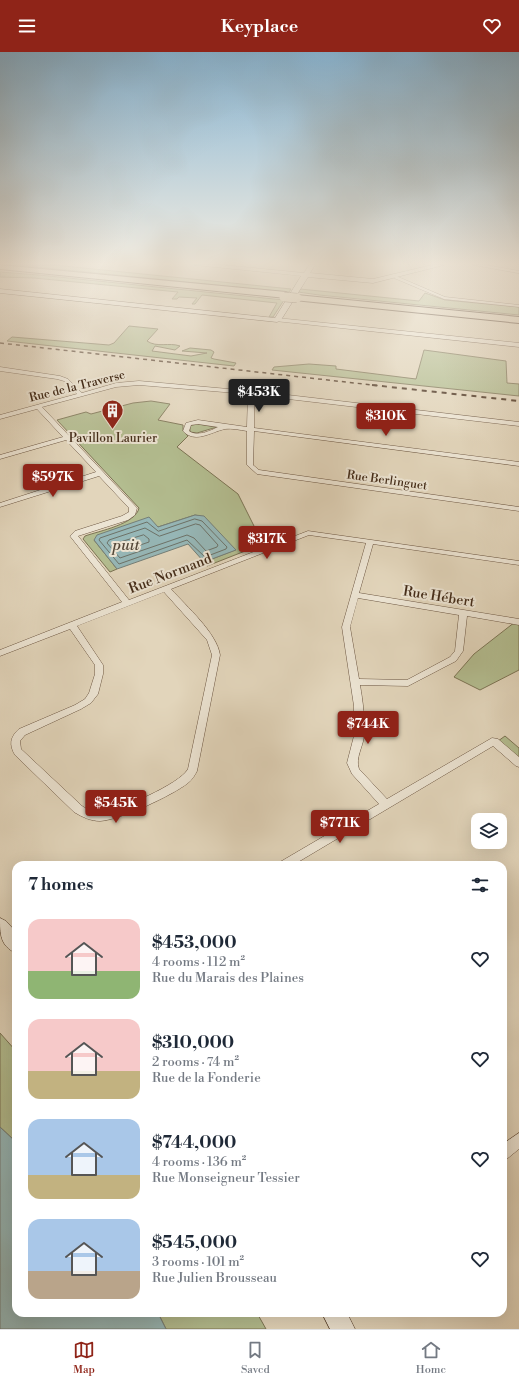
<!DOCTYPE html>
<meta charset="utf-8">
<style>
body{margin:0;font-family:"Libre Bodoni",serif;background:#f2f2f3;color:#1f2937;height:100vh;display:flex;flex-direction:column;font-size:15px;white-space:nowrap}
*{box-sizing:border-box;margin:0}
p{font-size:13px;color:#747a83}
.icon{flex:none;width:22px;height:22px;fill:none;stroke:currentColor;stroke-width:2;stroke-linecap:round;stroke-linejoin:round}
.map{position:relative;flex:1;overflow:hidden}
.panel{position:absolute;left:12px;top:809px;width:495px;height:456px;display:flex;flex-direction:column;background:#fff;border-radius:12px;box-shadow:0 4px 16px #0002}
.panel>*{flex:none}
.controls{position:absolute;left:471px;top:761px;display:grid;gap:8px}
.controls a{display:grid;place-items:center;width:36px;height:36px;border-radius:8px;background:#fff;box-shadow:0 4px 16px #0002;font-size:20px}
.price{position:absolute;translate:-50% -34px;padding:0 9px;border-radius:4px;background:#8f2418;color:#fff;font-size:13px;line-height:26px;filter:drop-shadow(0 1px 2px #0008)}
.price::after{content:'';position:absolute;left:50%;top:24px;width:12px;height:9px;margin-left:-6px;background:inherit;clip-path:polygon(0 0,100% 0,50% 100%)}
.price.on{background:#222;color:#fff}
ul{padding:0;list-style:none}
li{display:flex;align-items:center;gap:12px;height:100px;padding:0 16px}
li span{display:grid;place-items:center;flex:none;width:112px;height:80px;border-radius:12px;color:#555}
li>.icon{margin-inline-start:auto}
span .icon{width:48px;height:48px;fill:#fffc;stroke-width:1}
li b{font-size:17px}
h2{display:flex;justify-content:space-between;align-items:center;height:48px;padding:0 16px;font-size:17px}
header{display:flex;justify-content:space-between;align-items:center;height:52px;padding:0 16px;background:#8f2418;color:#fff;font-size:18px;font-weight:600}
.dock{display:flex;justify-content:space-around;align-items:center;height:56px;border-top:1px solid #e0e1e3;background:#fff;font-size:11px;color:#747a83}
.dock a{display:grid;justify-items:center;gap:2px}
.dock .on{color:#8f2418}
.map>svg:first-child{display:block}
.green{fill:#b3bd90;stroke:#7c7454}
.water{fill:#96b7b7;stroke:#757f78}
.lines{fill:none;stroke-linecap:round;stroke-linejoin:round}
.shore{stroke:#6d7268;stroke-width:1}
.street-casing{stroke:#6c5642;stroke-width:1}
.secondary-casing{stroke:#442c19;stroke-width:1}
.highway-casing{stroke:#442c19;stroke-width:2}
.street{fill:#ece4d3;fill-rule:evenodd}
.secondary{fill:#ece4d3;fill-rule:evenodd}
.highway{fill:#e2d5bb;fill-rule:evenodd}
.rail-far1{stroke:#442c19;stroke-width:1.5;stroke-dasharray:4 4;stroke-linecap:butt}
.rail{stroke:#442c19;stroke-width:2;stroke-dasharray:5 5;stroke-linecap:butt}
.highway-bridge-casing{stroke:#442c19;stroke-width:10;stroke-linecap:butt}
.highway-bridge{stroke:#e2d5bb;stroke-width:9}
.labels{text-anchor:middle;stroke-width:4;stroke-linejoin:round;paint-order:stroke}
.far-street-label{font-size:12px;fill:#442c19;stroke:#ece4d3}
.far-poi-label{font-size:12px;fill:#442c19;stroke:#ece4d3}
.street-label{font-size:14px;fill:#442c19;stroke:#ece4d3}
.water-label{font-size:15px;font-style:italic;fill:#544839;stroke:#ece4d3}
</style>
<header><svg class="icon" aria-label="menu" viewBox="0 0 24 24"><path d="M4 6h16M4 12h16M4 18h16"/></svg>Keyplace<svg class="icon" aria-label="heart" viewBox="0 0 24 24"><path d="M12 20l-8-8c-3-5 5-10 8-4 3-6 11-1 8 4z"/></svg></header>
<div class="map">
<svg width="519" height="1277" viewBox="0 0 519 1277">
<rect width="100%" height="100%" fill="#e2d5bb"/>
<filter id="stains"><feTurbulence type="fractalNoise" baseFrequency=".005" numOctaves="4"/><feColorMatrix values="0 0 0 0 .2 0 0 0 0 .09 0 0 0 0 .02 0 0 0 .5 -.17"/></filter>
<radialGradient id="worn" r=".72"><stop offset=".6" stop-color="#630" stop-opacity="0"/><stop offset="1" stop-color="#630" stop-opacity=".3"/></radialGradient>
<g class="green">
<path d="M15,213h39l237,24 -2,3 -23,-2z"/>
<path d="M0,220l39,3 245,25 -11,17h-4l8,-14 -75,-8 -7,9h-3l5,-6 -18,-1 -2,2h-5l6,-7 -144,-14 -34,-1z"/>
<path d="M300,237l119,12 6,-8 20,7 74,7v8l-200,-20 -21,-3z"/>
<path d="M129,274l29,3 -10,11 -1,1c10,7 22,1 33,5l-5,4 -20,-4 -3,5 39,5 16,-3 -25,-2 8,-3 21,2 3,2 -3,6 3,1 22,4 -2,3 -227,-25 5,-4 97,8 5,-2z"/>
<path d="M424,298l82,11 1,22 12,1v12l-247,-26 2,-3 35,-3 27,2v3l80,10z"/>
<path d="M151,349l19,3 -12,16 25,5v6l5,5 -11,11 61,47 25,50 -56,22 -3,-4 31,-12 -31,-33 -9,-2 -37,12 -64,13 23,29 -7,3 -27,-33 2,-3c14,-5 51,-12 54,-28l-82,-88 29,-8 5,2 42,-11z"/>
<path d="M197,372l19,3h1l-20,6 -7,-1v-6z"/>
<path d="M515,570l4,1v47l-39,20 -26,-13 20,-23z"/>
<path d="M505,684l14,12v19l-25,-23z"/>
<path d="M0,981l16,18v91l-16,-15z"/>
<path d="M158,1261h99l9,16h-100z"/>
</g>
<g class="water">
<path d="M195,463l9,1 32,34 -32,12 -16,-18 -71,25 -23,-29 3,-5 52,-18 9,10z"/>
<path d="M0,1075l16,15v171h142l8,16h-166z"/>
</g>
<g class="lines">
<g class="shore">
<path d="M195,467l7,2 25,26 -1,2 -21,8 -18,-17 -68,24 -20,-24 1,-2 47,-16 11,9z"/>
<path d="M196,472l4,1 18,20 -1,2 -11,4 -12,-13 -7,-3 -67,23 -13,-15 2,-3 36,-12 14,8z"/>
<path d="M144,483l5,4v3l-26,9 -6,-5 1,-3z"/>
</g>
<defs>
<g id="street">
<path d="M474,213h12l33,6v2z"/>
<path d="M396,224l49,21 74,8v2l-75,-8 -50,-21z"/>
<path d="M277,266l242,25v4l-244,-26v-2z"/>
<path d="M0,315l60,9 8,3 14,14 34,-10 23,-2 123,11 257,30v4l-265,-31v33l265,34v4l-265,-35 -1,34 6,5 260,37v4l-262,-37 -10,-9v-34c-7,-1 -15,-3 -22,-2 -14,3 -30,15 -42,2l3,-8 12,-3 49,7 1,-33 -109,-9 -23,2 -74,20 95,101 -2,7 -7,5 -50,16 51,64 179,-69 211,30v4l-146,-21 -14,49 160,26v6l-52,-9 -4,35 -7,10 -48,25 -48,-1c3,17 5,34 4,51 -1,11 -9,22 -5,33l28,30 105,-61 6,1 21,18v10l-3,-1 -23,-20 -200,119h-14l1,-3 99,-58 -27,-30 -5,-11 7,-27v-30l-12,-79 24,-84 -57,-8 -138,54c15,17 46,44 49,66l-23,116c-2,4 -5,9 -9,12 -15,12 -68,37 -88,38 -9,0 -18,-4 -26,-9l-59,-57c-6,-10 -5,-18 4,-26l56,-24 10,-6 4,-6 6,-19v-9l-25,-36 -70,27v-6l122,-48 -52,-66 5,-5 47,-15 7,-4v-4l-30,-32 -99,31v-4l96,-31 -30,-32 -66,19v-4l63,-18 -26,-28 -37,10v-4l77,-21 -13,-13 -7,-2 -57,-8zM198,372l20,3c-8,4 -21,10 -29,4l2,-6zM164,540l43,48 5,15 -24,114c-8,15 -68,41 -86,43 -8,1 -14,-2 -20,-6l-61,-57 -1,-8 5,-6 56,-26 10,-6 7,-9 5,-20v-9l-26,-39zM358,546l101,17 -4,36 -5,6 -43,23 -48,-1 -9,-52z"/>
<path d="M519,1081v16l-11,9 -5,2v-16z"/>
</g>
<g id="secondary">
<path d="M195,213h27l82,8 5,-8h6l-5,8 63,6 59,-14h12l-71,18 -65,-6 -27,43 -4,2 -277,-29v-4l275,29 26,-42z"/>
<path d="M0,866l6,3 10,11v21c-16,-7 -16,-19 -16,-35z"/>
<path d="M322,1261h25l8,16h-25z"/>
</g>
<g id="highway">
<path d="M0,213l286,27 4,3 -4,3 -286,-29z"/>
<path d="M297,243l222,22v6l-225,-23 -1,-2z"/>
</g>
</defs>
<use href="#street" class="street-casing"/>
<use href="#secondary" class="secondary-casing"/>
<use href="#highway" class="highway-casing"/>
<use href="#street" class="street"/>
<use href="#secondary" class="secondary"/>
<use href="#highway" class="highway"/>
<path class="rail-far1" d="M0,291l381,43"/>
<path class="rail" d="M372,333l147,16"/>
<defs>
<path id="highway-bridge" d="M284,245l13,1"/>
</defs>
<use href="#highway-bridge" class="highway-bridge-casing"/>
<use href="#highway-bridge" class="highway-bridge"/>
</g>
<linearGradient id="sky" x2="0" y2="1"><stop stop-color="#87b5d4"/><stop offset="0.54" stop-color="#f2ece0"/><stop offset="1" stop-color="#f2ece0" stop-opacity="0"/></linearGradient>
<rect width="519" height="392" fill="url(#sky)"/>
<defs>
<symbol id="building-pin" viewBox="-11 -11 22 30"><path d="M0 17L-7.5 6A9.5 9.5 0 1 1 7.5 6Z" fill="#8f2418" stroke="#ece4d3"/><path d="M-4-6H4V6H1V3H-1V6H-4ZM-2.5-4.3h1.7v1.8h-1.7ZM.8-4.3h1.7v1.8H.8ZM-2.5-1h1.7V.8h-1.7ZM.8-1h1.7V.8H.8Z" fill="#fff"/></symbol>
</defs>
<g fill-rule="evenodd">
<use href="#building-pin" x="100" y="346" width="25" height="34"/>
</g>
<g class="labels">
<g class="far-street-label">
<text transform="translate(77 334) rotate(-14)" y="4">Rue de la Traverse</text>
<text transform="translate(387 428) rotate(8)" y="4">Rue Berlinguet</text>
</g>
<g class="far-poi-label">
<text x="113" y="390">Pavillon Laurier</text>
</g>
<g class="street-label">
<text transform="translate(170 521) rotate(-21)" y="5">Rue Normand</text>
<text transform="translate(439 544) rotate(9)" y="5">Rue Hébert</text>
</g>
<g class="water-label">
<text x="126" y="498">puit</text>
</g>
</g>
<rect width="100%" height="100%" filter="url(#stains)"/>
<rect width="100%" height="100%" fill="url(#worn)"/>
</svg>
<div class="controls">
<a><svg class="icon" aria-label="layers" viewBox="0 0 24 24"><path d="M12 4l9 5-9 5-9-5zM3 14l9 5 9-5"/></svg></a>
</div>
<b class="price on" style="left:259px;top:361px">$453K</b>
<b class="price" style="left:386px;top:385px">$310K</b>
<b class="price" style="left:53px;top:446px">$597K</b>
<b class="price" style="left:267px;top:508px">$317K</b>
<b class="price" style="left:368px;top:693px">$744K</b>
<b class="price" style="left:116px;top:772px">$545K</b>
<b class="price" style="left:340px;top:792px">$771K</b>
<section class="panel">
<h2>7 homes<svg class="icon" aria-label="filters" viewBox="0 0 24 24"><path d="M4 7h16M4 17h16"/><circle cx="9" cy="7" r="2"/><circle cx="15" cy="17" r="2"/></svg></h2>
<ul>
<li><span style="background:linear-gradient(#f6c9c9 65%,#8fb573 0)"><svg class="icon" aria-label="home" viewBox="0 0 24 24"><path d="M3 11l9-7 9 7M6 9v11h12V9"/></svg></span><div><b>$453,000</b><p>4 rooms · 112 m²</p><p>Rue du Marais des Plaines</p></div><svg class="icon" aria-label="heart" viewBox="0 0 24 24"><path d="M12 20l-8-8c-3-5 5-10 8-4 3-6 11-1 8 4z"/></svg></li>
<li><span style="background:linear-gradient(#f6c9c9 65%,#c2b280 0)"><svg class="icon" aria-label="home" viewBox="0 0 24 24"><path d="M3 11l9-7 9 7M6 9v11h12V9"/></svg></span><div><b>$310,000</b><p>2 rooms · 74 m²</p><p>Rue de la Fonderie</p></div><svg class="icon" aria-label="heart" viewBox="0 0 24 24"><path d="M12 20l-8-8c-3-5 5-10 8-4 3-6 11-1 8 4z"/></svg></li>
<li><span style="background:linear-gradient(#a9c7e8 70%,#c2b280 0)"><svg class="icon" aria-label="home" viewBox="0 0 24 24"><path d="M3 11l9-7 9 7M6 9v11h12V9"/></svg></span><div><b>$744,000</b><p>4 rooms · 136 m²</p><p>Rue Monseigneur Tessier</p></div><svg class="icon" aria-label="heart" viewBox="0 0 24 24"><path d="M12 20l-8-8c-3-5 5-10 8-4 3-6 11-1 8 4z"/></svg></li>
<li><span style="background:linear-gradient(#a9c7e8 65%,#b9a48a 0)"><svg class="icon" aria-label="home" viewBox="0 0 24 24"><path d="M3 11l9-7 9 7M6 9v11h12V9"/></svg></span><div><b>$545,000</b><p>3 rooms · 101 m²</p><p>Rue Julien Brousseau</p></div><svg class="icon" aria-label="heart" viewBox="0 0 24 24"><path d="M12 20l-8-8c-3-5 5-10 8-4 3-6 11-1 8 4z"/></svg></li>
</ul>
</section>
</div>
<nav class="dock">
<a class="on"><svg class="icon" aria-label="map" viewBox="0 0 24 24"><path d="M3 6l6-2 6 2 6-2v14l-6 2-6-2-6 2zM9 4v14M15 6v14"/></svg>Map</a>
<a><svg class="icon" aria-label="saved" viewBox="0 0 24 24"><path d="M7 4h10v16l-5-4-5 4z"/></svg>Saved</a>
<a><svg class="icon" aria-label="home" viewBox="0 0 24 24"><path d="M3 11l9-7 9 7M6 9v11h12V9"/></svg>Home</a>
</nav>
